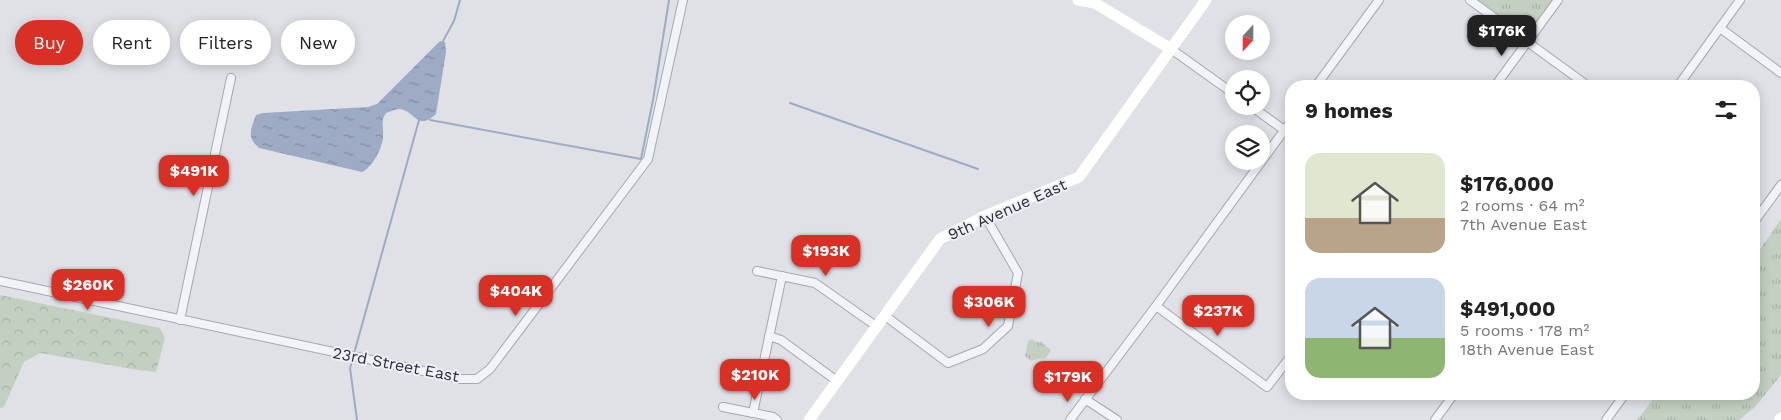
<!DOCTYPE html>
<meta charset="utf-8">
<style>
body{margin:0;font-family:"Work Sans",sans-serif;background:#f2f2f2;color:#222;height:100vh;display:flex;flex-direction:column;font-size:19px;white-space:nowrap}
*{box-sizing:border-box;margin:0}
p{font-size:16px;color:#767676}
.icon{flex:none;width:28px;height:28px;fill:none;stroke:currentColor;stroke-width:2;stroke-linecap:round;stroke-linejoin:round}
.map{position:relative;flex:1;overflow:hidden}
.drawer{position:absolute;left:1285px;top:80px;width:475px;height:320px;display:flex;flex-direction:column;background:#fff;border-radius:20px;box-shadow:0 2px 12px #0003}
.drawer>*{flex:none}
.guide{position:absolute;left:15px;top:20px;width:475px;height:45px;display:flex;gap:10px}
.needle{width:32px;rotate:201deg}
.fabs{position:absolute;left:1225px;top:15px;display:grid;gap:10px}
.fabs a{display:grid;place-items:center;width:45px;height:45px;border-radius:50%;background:#fff;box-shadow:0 2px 12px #0003;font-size:25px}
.price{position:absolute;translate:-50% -42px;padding:0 11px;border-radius:10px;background:#d93025;color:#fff;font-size:16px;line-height:32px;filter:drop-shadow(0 1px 2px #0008)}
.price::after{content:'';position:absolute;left:50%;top:30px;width:15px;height:11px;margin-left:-8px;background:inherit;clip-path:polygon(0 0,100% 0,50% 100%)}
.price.active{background:#222;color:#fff}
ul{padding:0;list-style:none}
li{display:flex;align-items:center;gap:15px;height:125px;padding:0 20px}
li span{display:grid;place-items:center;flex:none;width:140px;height:100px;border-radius:15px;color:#555}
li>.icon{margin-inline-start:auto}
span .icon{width:60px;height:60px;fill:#fffc;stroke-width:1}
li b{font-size:21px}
h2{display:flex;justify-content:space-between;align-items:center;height:60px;padding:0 20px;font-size:21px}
.pill{padding:0 18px;border-radius:22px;background:#fff;box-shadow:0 2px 12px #0003;font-size:18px;line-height:45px}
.pill.active{background:#d93025;color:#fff}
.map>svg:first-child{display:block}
.grass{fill:url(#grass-tufts)}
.forest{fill:url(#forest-crowns)}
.water{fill:url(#water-ripples)}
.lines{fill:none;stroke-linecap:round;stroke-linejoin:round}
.stream{stroke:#9eabc4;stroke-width:2}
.street-casing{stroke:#a5a8b1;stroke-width:10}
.street{stroke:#f2f3f6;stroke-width:8}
.secondary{stroke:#fff;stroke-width:11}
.labels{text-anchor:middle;stroke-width:4;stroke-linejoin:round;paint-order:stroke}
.street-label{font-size:16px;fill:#2a2e3d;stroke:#eff0f5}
</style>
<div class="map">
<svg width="1781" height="420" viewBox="0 0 1781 420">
<defs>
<pattern id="grass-tufts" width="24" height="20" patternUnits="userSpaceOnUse" patternTransform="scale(1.25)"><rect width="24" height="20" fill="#c3d0c1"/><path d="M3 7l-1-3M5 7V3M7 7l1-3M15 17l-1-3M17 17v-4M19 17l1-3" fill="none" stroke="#a8b3a7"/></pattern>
<pattern id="forest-crowns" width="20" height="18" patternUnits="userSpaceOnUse" patternTransform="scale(1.25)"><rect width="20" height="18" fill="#c3d0c1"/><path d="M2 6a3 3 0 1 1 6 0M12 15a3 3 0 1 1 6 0" fill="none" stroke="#a8b3a7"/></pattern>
<pattern id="water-ripples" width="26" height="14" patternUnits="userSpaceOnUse" patternTransform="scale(1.25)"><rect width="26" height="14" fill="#9eabc4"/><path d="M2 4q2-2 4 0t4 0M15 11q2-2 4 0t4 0" fill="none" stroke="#818ca0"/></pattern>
</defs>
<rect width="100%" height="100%" fill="#dfe1e7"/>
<g class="grass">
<path d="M1474,0h80l-28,38z"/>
<path d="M1781,219v156l-26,32 -16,13h-102l20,-26h97v-136z"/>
<path d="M1032,339l4,3h5l10,8 -5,8 -9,1 -6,2 -6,-5 3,-15z"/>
</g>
<path class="forest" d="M0,295l160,33 5,10 -9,34 -18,-2 -98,-17 -16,9 -20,45 -4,1z"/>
<path class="water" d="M440,41l5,1 1,10 -10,62c-19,18 -21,-4 -37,-5 -4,0 -9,3 -13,4 -6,8 -2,14 -3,23 0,11 -10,31 -21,36l-103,-24c-13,-11 -8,-19 -3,-33l7,-2 105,-6 9,-3z"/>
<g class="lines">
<g class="stream">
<path d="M443,41l11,-20 6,-21"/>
<path d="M790,103l188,66"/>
<path d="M430,120l211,39 12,-59 16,-100"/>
<path d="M355,350l64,-230"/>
<path d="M352,362l-2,6 7,52"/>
</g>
<defs>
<g id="street">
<path d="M1470,0l118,86"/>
<path d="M1720,28l61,45"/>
<path d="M1171,49l63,45"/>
<path d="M1316,86l63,-86"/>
<path d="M1495,86l63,-86"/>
<path d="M1678,86l62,-86"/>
<path d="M1251,106l40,29"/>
<path d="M1754,222l27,-37"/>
<path d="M757,271l58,12 61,43"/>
<path d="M0,281l461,98h16l13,-10 158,-210 35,-159"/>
<path d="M1156,306l111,81 24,-31"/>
<path d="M884,315l64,48 35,-14 25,-23 10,-53 -33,-57"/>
<path d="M180,320l51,-242"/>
<path d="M769,336l12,4 56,41"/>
<path d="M1085,399l32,21"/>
<path d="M723,407l50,10 4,3"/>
<path d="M753,413l29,-137"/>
<path d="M1070,420l86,-114 135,-185"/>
<path d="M1435,420l19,-26"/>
<path d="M1606,420l19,-26"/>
</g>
</defs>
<use href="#street" class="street-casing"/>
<use href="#street" class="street"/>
<g class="secondary">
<path d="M1078,0l17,3 76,46"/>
<path d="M809,420l131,-181 45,-23 94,-39 127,-177"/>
<path d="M1779,420l2,-2"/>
</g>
</g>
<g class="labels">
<g class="street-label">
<text transform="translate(1007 209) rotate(-24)" y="6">9th Avenue East</text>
<text transform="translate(396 364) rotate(11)" y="6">23rd Street East</text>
</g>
</g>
</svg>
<div class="fabs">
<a><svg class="needle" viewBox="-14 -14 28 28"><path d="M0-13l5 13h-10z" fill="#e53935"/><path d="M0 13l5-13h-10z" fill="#767676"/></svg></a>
<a><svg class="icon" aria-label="locate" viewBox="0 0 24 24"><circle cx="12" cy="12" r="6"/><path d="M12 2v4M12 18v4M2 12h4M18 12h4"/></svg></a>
<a><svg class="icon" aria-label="layers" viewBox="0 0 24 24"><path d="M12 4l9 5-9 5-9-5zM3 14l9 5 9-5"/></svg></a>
</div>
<b class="price active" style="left:1502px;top:57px">$176K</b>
<b class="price" style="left:194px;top:197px">$491K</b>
<b class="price" style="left:826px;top:277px">$193K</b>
<b class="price" style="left:88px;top:311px">$260K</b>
<b class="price" style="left:516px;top:317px">$404K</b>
<b class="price" style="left:989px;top:328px">$306K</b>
<b class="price" style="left:1218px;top:337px">$237K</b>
<b class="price" style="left:755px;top:401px">$210K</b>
<b class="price" style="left:1068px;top:403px">$179K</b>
<div class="guide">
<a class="pill active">Buy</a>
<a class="pill">Rent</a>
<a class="pill">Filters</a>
<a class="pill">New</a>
</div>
<section class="drawer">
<h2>9 homes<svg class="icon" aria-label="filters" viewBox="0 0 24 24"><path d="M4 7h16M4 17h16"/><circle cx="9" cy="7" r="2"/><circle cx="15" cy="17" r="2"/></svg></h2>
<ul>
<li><span style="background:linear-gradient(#dfe7d0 65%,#b9a48a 0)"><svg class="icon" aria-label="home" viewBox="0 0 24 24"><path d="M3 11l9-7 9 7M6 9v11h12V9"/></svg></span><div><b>$176,000</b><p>2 rooms · 64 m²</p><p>7th Avenue East</p></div></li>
<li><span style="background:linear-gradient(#c9d6e8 60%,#8fb573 0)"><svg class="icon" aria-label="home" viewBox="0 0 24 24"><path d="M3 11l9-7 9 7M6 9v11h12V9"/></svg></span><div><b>$491,000</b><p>5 rooms · 178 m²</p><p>18th Avenue East</p></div></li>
</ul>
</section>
</div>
